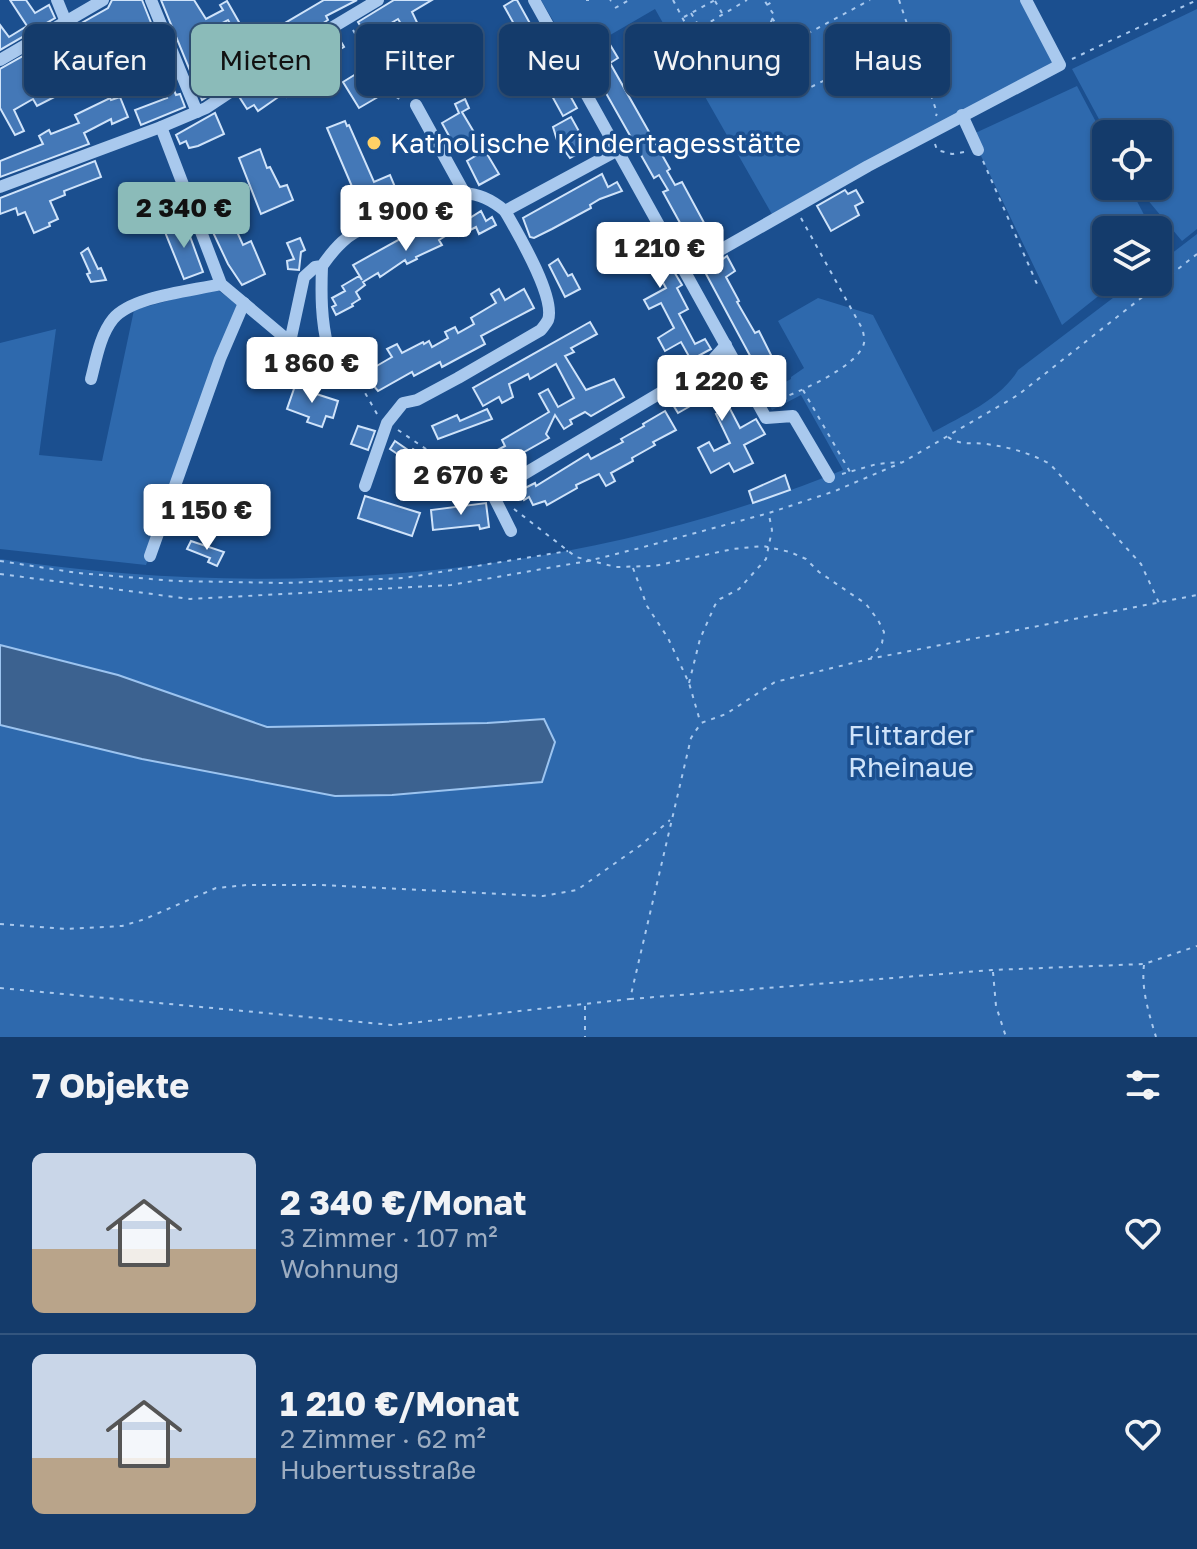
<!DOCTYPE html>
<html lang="de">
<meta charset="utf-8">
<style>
body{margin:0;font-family:"Golos Text",sans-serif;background:#1d4271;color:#f1f3f6;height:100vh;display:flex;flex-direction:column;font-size:30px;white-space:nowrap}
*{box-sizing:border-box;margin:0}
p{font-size:26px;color:#9dadc1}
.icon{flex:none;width:44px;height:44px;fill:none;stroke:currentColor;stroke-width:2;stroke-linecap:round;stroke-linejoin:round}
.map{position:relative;height:1037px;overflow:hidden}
.panel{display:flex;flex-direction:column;background:#143b6b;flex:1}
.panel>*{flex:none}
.guide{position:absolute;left:24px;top:24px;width:1150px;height:72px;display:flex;gap:16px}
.buttons{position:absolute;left:1092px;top:120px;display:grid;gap:16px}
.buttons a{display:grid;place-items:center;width:80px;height:80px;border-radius:12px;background:#143b6b;box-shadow:0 2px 6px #0004,0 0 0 2px #33557e;font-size:40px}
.price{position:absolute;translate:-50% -68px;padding:0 18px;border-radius:8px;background:#fff;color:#222;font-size:26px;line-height:52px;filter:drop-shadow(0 2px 4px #0008)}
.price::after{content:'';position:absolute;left:50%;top:48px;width:24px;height:18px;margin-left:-12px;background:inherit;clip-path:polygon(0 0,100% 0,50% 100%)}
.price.on{background:#8bbbb9;color:#111}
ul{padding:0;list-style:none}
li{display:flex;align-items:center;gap:24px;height:200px;padding:0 32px}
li+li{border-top:2px solid #33557e}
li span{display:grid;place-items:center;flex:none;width:224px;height:160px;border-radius:12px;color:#555}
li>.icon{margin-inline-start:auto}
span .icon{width:96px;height:96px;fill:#fffc;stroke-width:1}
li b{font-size:34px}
h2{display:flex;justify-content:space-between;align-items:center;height:96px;padding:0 32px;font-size:34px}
.chip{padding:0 28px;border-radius:12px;background:#143b6b;box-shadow:0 2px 6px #0004,0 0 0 2px #33557e;font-size:28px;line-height:72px}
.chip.on{background:#8bbbb9;color:#111}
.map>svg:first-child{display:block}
.green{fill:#2e69ad}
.water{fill:#3c6290;stroke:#9cc4f0;stroke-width:2}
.building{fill:#4478b7;stroke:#cfe3fa;stroke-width:2;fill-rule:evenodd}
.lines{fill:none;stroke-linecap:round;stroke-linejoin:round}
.path{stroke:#a9c9ee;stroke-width:2;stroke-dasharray:4 6;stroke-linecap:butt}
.minor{stroke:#a9c9ee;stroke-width:12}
.poi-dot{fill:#ffd166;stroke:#1b4f8f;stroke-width:3}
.labels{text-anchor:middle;stroke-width:7;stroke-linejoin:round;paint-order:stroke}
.poi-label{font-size:28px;fill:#fff;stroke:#1b4f8f;text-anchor:start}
.park-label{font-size:28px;fill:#cfe3fa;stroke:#1b4f8f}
</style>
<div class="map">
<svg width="1197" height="1037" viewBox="0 0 1197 1037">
<rect width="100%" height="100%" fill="#1b4f8f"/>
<g class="green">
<path d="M541,0h480l33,63 -281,153 -118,-207 -81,47z"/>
<path d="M1197,9v220l-15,12 -46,-55h22v-52h-51l-35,-65z"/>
<path d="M1077,86l29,55v45h23l23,44h-46v52h10l-54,43 -91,-190z"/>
<path d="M1197,234v803h-1197v-478c280,42 579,19 843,-89l-42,-75 -29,15 -9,-16 28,-15v-2l13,-9 -26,-47 40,-23 55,17 60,117c28,-15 69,-34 85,-62l116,-88h24v-18z"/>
<path d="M215,288l26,19 -95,258 -146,-16v-206l56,-14 -17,126 63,6 32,-151z"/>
</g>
<path class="water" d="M0,645l118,30 149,52 220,-4 57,-4 11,23 -13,40 -150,13 -57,1 -193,-37 -142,-34z"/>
<g class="building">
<path d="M10,0h16l9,13 14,-8 6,13 -55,32v-25l9,12 18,-11z"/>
<path d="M112,0h30l29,73 -4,1 9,21 4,-1 5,13 -44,18 -6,-15 32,-12 -25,-59 -9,4 -6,-9 -14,10 -11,-18 -17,11 10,17 -10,6 -3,-6 -4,1 -2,-4 -17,8 2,4 -11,6 -6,-11 -16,9 8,15 22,-10 10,18 -31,16 -4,-7 -19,11 10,21 -9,4 -15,-27v-39l108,-61z"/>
<path d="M161,0h33l12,19 17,-9 -3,-5 7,-4 24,42 73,-43h33l-31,16 2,4 -126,80zM228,20l20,35 -34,21 -17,-40z"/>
<path d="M394,0h38l-20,12 11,23 -11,6 -14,-22 -17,10 13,21 -10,6 -13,-23 -5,2 -8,-13z"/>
<path d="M514,0h3l60,108 -14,8 -17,-31 -6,3 -8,-15 7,-4 -35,-63z"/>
<path d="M337,35l7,12 -21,12 -8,-11z"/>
<path d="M609,43l9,15 -8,5 60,106 -3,2 8,14 7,-3 33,61 -12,6 -7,3 -33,-60 5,-2 -9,-15 -5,3 -69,-122z"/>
<path d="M293,62l10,24 -16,11 -3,-4 -26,18 -4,-6 -7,4 -7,-11 28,-16 -2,-3z"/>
<path d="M414,64l5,9 -60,35 -16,-26 21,-13 12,19z"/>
<path d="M120,97l8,20 -16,7 -1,-5 -27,14 5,11 -89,33v-16l43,-17 -4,-8 10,-6 2,4 28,-11 -4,-8 35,-17 1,2z"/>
<path d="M465,99l4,9 -7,4 37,62 -20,11 -12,-24 15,-9 -20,-9 -7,4 -13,-24 17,-10 -4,-9z"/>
<path d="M215,113l9,21 -26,12 -9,2 -3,-7 -6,3 -4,-9z"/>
<path d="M571,117l15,27 -9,5 2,4 -9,5 -13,-18 -4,-13z"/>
<path d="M345,121l2,5 2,-1 25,57 16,-7 5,12 -36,16 -32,-75z"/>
<path d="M260,149l7,19 3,-1 10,20 7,-2 6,15 -32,14 -22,-56z"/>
<path d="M95,161l6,16 -37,14 1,4 -15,6 8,18 -9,4 1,3 -16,7 -9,-21 -7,3 -2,-7 -16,6v-16z"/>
<path d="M602,174l6,13 9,-5 5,9 -22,8 -10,6 1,3 -39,21 -18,9 -4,-1 -7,-19z"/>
<path d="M845,190l3,4 8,-4 7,12 -8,4 4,9 -28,16 -14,-25z"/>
<path d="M216,191l14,36 4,-2 9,20 8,-4 14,33 -23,11 -14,-21 -27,-57 4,-2 -3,-9z"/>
<path d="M444,211l10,17 27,-17 5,10 6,-4 4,8 -17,9 -3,-7 -17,9 -4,-6 -16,10 3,5 -26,12 1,2 -10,5 -2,-4 -25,17 -2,-4 -15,9 2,3 -9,7 4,7 -8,5 1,2 -17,9 -4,-8 4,-2 -4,-7 13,-7 -3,-5 17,-10 3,4 -9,-15 76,-42 -1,-3z"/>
<path d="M184,220l19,52 -19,7 -19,-47 11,-5 -1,-3z"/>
<path d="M642,226l26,47 5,-3 9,15 -5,3 11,21 -9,5 16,30 10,-5 6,10 -20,11 -10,-18 -16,9 -7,-13 16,-10 -13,-25 -12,6 -5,-9 22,-12 -12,-22 -10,5 -8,-15 -20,11 -5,-8 9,-5 -9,-15 8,-5 3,4z"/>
<path d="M300,238l5,12 -4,2 -2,18 -11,-1 -1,-8 7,-2 -7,-16z"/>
<path d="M88,248l10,21 3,-1 5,12 -15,2 -4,-8 3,-1 -9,-20z"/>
<path d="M727,256l8,15 -9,6 13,24 -2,1 18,31 4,-2 22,44 -17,10v-9l-9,-11 -50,-93z"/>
<path d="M558,259l10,17 4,-2 8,15 -15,8 -16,-32z"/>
<path d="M499,289l6,11 19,-11 10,19 -53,28 4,8 -43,23 -2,-5 -26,14 -2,-4 -34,19 -10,-12 -4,2 -7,-13 7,-4 4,7 24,-14 -5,-8 10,-5 5,9 21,-11 1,2 5,-3 3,6 16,-9 -3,-6 10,-5 3,6 16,-9 -3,-6 25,-15 -5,-9z"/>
<path d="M590,322l7,12 -26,14 3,4 -9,4 21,34 28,-11 10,18 -33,19 -6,-4 -15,8 2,4 -8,5 -9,-14 -9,19 3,4 -62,35 -4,-5 -3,1 -7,-14 9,-4 3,6 20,-11 -3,-6 47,-28 -10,-18 9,-5 10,18 16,-9 -18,-34 -26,15 -2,-5 -19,10 4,13 -11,6 -3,-6 -16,9 -10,-18z"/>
<path d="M723,369l18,31 -12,7 11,21 16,-9 9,15 -21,11 9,18 -19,9 -5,-9 -18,10 -13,-25 11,-6 5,9 16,-8 -14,-29 9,-5 -10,-17 -37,21 -8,-13z"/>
<path d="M296,383l12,4 -1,4 31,10 -5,17 -7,-2 -4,11 -15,-5 2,-5 -22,-8z"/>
<path d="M487,409l5,10 -54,20 -6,-13 25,-11 3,6z"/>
<path d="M665,411l11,19 -23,12 2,3 -23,13 1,3 -22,12 4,8 -9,5 -7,-12 -23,11 1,3 -30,17 -2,-4 -12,4 -4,-8 -5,3 -5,-9 16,-8 1,3 52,-32 3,5 32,-17 -2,-3 23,-13 -1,-2z"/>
<path d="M358,426l17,5 -7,19 -17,-6z"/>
<path d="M395,441l16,11 2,-3 28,18 -5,13 -46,-31z"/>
<path d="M785,475l5,15 -37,13 -4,-12z"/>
<path d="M365,496l55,17 -8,23 -54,-18z"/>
<path d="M486,503l3,24 -9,2 -1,-4 -46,5 -2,-20z"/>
<path d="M191,541l33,11 -7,14 -9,-4 2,-4 -23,-9z"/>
</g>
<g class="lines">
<g class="path">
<path d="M586,0h3"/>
<path d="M673,0l28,53 5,4 7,-1 58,-34 3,-7 -10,-15"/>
<path d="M899,0l38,113 -1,3"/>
<path d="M610,1l1,-1"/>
<path d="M715,1l7,12"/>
<path d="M767,5l8,-5"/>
<path d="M615,8l14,-8"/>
<path d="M691,13l9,15 47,-28"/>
<path d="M684,17l31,-17"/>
<path d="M772,18l18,25 21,44 42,-21 55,-34"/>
<path d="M353,30l36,62 15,10"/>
<path d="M790,43l80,-43"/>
<path d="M1072,59l125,-59"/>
<path d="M935,144l2,6 15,4 12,-2"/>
<path d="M983,161l54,123"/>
<path d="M301,350l4,3 12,-1"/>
<path d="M337,353l9,6 31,55"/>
<path d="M803,390l47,82"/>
<path d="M771,402c22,-7 88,-35 93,-59 1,-5 -1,-9 -1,-13l-62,-112"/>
<path d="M398,430l84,57"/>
<path d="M948,437c13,9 24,5 38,7 23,3 44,9 64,20l91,100 18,39"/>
<path d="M842,474l35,-10 24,-2"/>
<path d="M514,509l62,48 40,10 38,-1 79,-17 30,-3 27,6 16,7 13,13 47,32 12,16 6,12 -2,11 -11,15"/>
<path d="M0,561l78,12 97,8 110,2 119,-5 164,-27"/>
<path d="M633,568l14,38 21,32 21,45 11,38"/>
<path d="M0,574l190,25 261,-14 137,-24 52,-13 129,-35 66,-22 68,-29 115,-67 179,-141"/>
<path d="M689,683l11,-44 15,-34 5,-6 19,-10 27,-30 6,-29 -3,-15"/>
<path d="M0,924l66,5 56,-3 23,-7 71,-31 31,-3h75l221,11 34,-6 64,-45 29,-25"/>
<path d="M1144,965c-3,24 5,49 12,72"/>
<path d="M993,972l3,34 10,31"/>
<path d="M0,988l392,37 238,-26 61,-261 10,-15 25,-9 49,-32 94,-23 328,-64"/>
<path d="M630,999l362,-29 152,-6 53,-18"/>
<path d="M585,1006v31"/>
</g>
<g class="minor">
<path d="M57,0l9,22"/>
<path d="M151,0l46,112"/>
<path d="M534,0l232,418 27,-2 36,61"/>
<path d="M0,60l103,-60"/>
<path d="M416,105l49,89"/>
<path d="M962,115l16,35"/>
<path d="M161,127l60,157 69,58 14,-65 11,-10 7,-1c12,-17 26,-34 47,-39 11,-2 19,-2 30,-6 40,-18 63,-46 106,-10"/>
<path d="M0,187l161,-60 45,-19 72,-48 100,-60"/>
<path d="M322,266c-1,28 -1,54 6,82"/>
<path d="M685,270l183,-104 192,-101 -34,-65"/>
<path d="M91,379c5,-19 9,-44 22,-60 19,-23 79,-28 108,-35"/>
<path d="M365,486l22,-63 16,-20 14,-3 41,-22 83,-48c2,-3 5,-6 7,-10 8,-23 -31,-88 -43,-109l113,-61"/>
<path d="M511,531l-19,-38 217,-129 17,-19"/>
<path d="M150,556l70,-197 24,-56"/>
</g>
</g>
<circle class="poi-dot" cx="374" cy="143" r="8"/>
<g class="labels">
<g class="poi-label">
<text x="390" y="153">Katholische Kindertagesstätte</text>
</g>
<g class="park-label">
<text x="911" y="745">Flittarder<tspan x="911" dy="32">Rheinaue</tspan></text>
</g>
</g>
</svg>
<div class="buttons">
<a><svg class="icon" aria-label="locate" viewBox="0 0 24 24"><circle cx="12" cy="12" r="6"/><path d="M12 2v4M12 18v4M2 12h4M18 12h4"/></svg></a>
<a><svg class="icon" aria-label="layers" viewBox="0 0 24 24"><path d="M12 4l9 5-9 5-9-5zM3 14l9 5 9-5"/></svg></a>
</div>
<b class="price on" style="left:184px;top:250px">2 340 €</b>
<b class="price" style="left:406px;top:253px">1 900 €</b>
<b class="price" style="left:660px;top:290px">1 210 €</b>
<b class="price" style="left:312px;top:405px">1 860 €</b>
<b class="price" style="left:722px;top:423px">1 220 €</b>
<b class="price" style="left:461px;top:517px">2 670 €</b>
<b class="price" style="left:207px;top:552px">1 150 €</b>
<div class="guide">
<a class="chip">Kaufen</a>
<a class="chip on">Mieten</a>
<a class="chip">Filter</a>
<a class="chip">Neu</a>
<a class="chip">Wohnung</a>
<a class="chip">Haus</a>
</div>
</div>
<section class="panel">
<h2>7 Objekte<svg class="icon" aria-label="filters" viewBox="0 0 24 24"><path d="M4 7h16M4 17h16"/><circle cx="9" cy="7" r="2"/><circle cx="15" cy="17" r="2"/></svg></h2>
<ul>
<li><span style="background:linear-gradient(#c9d6e8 60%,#b9a48a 0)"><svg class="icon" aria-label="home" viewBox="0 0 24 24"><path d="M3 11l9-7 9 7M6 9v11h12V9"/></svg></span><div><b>2 340 €/Monat</b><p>3 Zimmer · 107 m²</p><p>Wohnung</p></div><svg class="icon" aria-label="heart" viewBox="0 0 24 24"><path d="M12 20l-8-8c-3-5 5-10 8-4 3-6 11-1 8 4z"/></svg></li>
<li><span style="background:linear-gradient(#c9d6e8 65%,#b9a48a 0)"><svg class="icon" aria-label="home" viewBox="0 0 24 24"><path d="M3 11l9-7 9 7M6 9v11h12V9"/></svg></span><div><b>1 210 €/Monat</b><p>2 Zimmer · 62 m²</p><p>Hubertusstraße</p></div><svg class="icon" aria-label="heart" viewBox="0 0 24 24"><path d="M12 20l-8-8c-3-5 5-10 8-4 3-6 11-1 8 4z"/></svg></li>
</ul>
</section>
